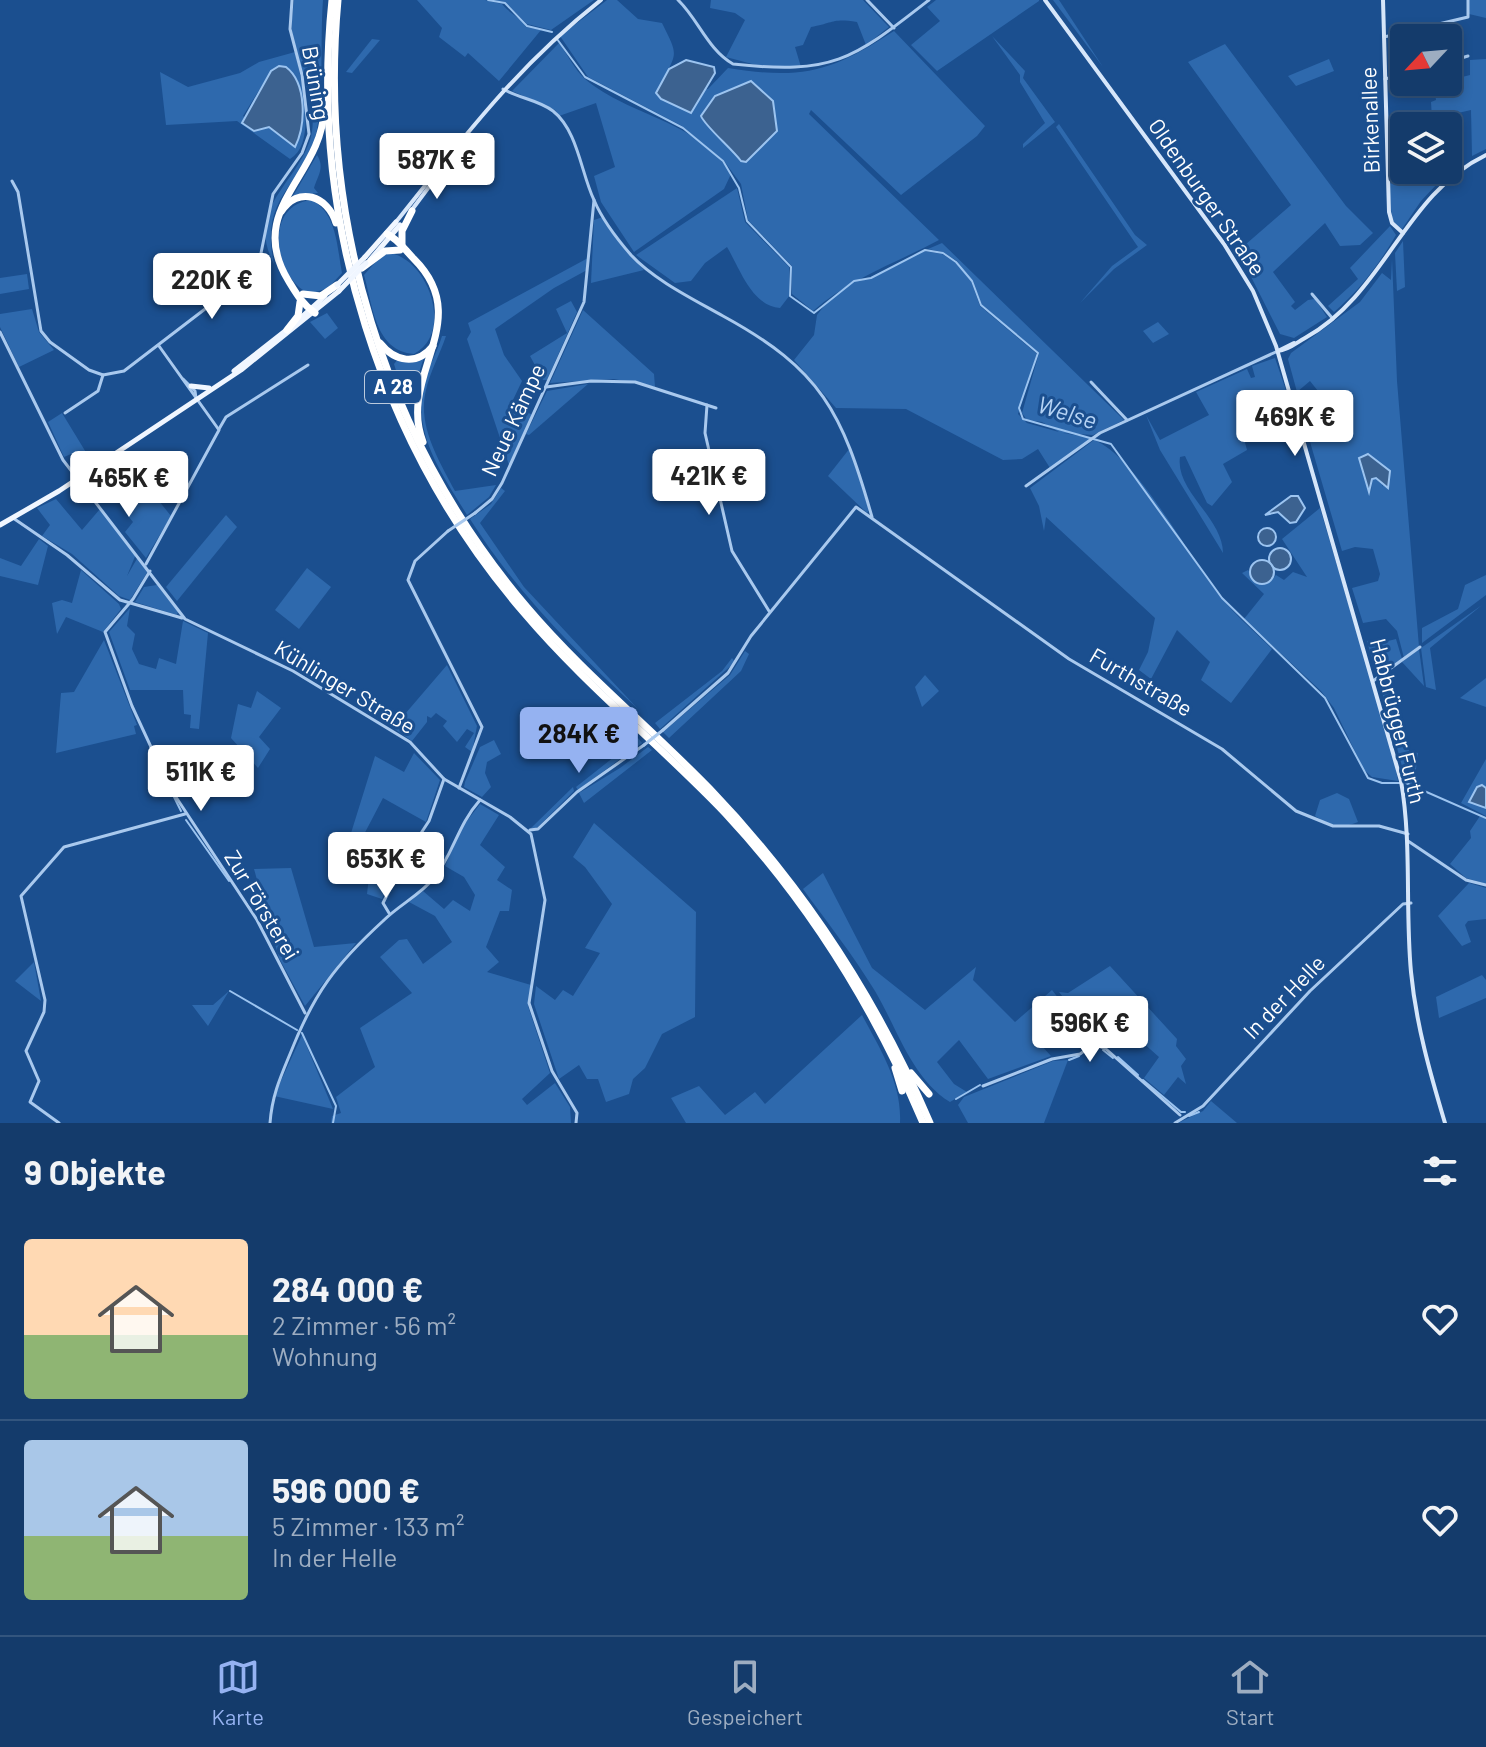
<!DOCTYPE html>
<html lang="de">
<meta charset="utf-8">
<style>
body{margin:0;font-family:Barlow,sans-serif;background:#214673;color:#f1f3f6;height:100vh;display:flex;flex-direction:column;font-size:30px;white-space:nowrap}
*{box-sizing:border-box;margin:0}
p{font-size:26px;color:#9dadc1}
.icon{flex:none;width:44px;height:44px;fill:none;stroke:currentColor;stroke-width:2;stroke-linecap:round;stroke-linejoin:round}
.map{position:relative;height:1123px;overflow:hidden}
.details{display:flex;flex-direction:column;background:#143b6b;flex:1}
.details>*{flex:none}
.needle{width:52px;rotate:244deg}
.tools{position:absolute;left:1390px;top:24px;display:grid;gap:16px}
.tools a{display:grid;place-items:center;width:72px;height:72px;border-radius:8px;background:#143b6b;box-shadow:0 4px 12px #0003,0 0 0 2px #33557e;font-size:40px}
.price{position:absolute;translate:-50% -68px;padding:0 18px;border-radius:8px;background:#fff;color:#222;font-size:26px;line-height:52px;filter:drop-shadow(0 2px 4px #0008)}
.price::after{content:'';position:absolute;left:50%;top:48px;width:24px;height:18px;margin-left:-12px;background:inherit;clip-path:polygon(0 0,100% 0,50% 100%)}
.price.active{background:#95b2f1;color:#111}
ul{padding:0;list-style:none}
li{display:flex;align-items:center;gap:24px;height:200px;padding:0 24px}
li+li{border-top:2px solid #33557e}
li span{display:grid;place-items:center;flex:none;width:224px;height:160px;border-radius:8px;color:#555}
li>.icon{margin-inline-start:auto}
span .icon{width:96px;height:96px;fill:#fffc;stroke-width:1}
li b{font-size:34px}
h2{display:flex;justify-content:space-between;align-items:center;height:96px;padding:0 24px;font-size:34px}
.tabs{display:flex;justify-content:space-around;align-items:center;height:112px;border-top:2px solid #33557e;background:#143b6b;font-size:22px;color:#9dadc1}
.tabs a{display:grid;justify-items:center;gap:4px}
.tabs .active{color:#95b2f1}
.map>svg:first-child{display:block}
.green{fill:#2e69ad;fill-rule:evenodd}
.water{fill:#3c6290;stroke:#9cc4f0;stroke-width:2}
.lines{fill:none;stroke-linecap:round;stroke-linejoin:round}
.stream{stroke:#9cc4f0;stroke-width:2}
.street{stroke:#a9c9ee;stroke-width:3}
.secondary{stroke:#d6e6fa;stroke-width:4}
.primary{stroke:#f0f6ff;stroke-width:5}
.highway{stroke:#fff;stroke-width:7}
.street-bridge{stroke:#a9c9ee;stroke-width:3}
.primary-bridge{stroke:#f0f6ff;stroke-width:5}
.labels{text-anchor:middle;stroke-width:6;stroke-linejoin:round;paint-order:stroke}
.shield{fill:#1b4f8f;stroke:#bbcadd;stroke-width:2}
.shield-label{font-size:20px;font-weight:bold;fill:#fff}
.street-label{font-size:22px;fill:#fff;stroke:#1b4f8f}
.water-label{font-size:24px;font-style:italic;fill:#b5d3f5;stroke:#1b4f8f}
</style>
<div class="map">
<svg width="1486" height="1123" viewBox="0 0 1486 1123">
<rect width="100%" height="100%" fill="#1b4f8f"/>
<g class="green">
<path d="M294,0h29c-3,41 1,89 -6,129 -9,56 -59,62 -43,135 -29,-55 22,-80 36,-124 11,-34 -15,-75 -18,-109 -1,-10 1,-21 2,-31z"/>
<path d="M417,0h68l17,4c8,10 17,12 24,23l15,3 -42,51 -31,-28 -3,4 -26,-20 3,-9z"/>
<path d="M493,0h101l-43,30 -24,-6 -22,-22z"/>
<path d="M607,0h10l21,19 24,4c17,34 15,29 -1,61l47,5 20,-21c75,12 103,4 166,-37l91,95 -8,10 -76,59 -90,-85 -2,4 130,126c-43,23 -90,39 -126,71l-21,-17v-28l-44,-46 -7,-36 -17,-23 -42,-35 -94,-49 -28,-41z"/>
<path d="M711,0h152l26,27 -23,18 -9,-23c-25,-4 -23,1 -46,5l-8,18 -8,2 6,20 -45,-2 -30,-8 19,-37 -10,-7 -25,-5z"/>
<path d="M936,0h103v1l-102,70 -26,-26 29,-24 -13,-14z"/>
<path d="M1053,0h6l44,67z"/>
<path d="M1469,0h17v18l-17,-4z"/>
<path d="M992,36l33,35 -2,7 32,44 -32,26v-4l22,-21 -25,-41v-7z"/>
<path d="M372,39l8,1 -28,33 -6,-1z"/>
<path d="M559,43c8,11 16,27 26,36 45,38 113,41 146,95l-7,15 -90,63 -33,-50 -7,-26 21,-9 -19,-64 -37,13 -4,-6 -43,-19z"/>
<path d="M1225,44l121,162 27,27 -13,12 -20,1 -15,-23 -52,49 22,30 -4,4 4,4 13,-10 7,-1 12,18 -33,21 -14,-4 -42,-83 53,-46 -103,-143z"/>
<path d="M295,52c6,26 23,91 -5,107l-53,-38 -71,4 -6,-53 28,15 52,-14 19,-11zM271,71l27,9 4,37 -3,22 -30,-12 -10,3 -16,-14z"/>
<path d="M1329,59l5,12 -38,15 -8,-10z"/>
<path d="M1486,59v90l-14,7 -1,-46 -39,9 -1,-17 5,-2 -2,-16 36,-9v-15z"/>
<path d="M1059,124l76,111 12,10 -33,24 -34,34 32,-37 26,-19 -82,-120z"/>
<path d="M1404,137v33h23l-17,5 -2,-4 -9,2 -1,5 -6,1 -3,-41z"/>
<path d="M317,155c8,13 1,20 -3,33l4,5 -25,3z"/>
<path d="M1454,166l-33,35 -19,28 -10,-8 -3,-37z"/>
<path d="M737,188l8,34 44,45 1,28 -10,13c-28,-2 -40,-39 -53,-61l-22,16 -14,18 -16,2 -39,-28z"/>
<path d="M312,200c25,14 25,47 30,73l-14,15 -18,6c-37,-16 -47,-90 2,-94z"/>
<path d="M603,217l41,53 -53,13 3,-63z"/>
<path d="M1390,226l6,9c-16,28 -37,56 -62,77l-6,-6 30,-27 -8,-11z"/>
<path d="M1403,241l2,46 -8,4 -2,-38z"/>
<path d="M942,243l182,177 -31,15 -30,-2 29,5 -42,30 -12,-19 -16,10 -19,1 -97,-51 -70,-1 -42,-48 20,-25 3,-20 11,-14 27,-20 16,-2 53,-28 18,3 13,8 16,19 9,25 57,48 -19,60 9,9 32,9 -17,-10 -15,-2 -5,-7 17,-60 -57,-48 -10,-24 -15,-20 -14,-9 -15,-3z"/>
<path d="M390,253c39,7 64,80 24,101 -39,-3 -41,-48 -50,-79l17,-19z"/>
<path d="M588,258l-1,12 -33,18 -59,41 9,26 18,26 -10,21 20,13 -23,50 -42,-126 4,-7 -3,-9z"/>
<path d="M1392,259l5,122 22,266 -15,11 -7,-27 -11,-12 -23,4 -11,-35 26,-7 2,-7 -7,-25 -18,-2 -13,4 -34,-116 34,-7 -4,-30 -12,3 -16,-20 -13,11 -9,-33 3,-6 69,-51 22,-29 9,7zM1365,454l17,10 1,23 -3,-9 -8,1 -1,13 -12,-34z"/>
<path d="M27,274l2,15 -29,5v-16z"/>
<path d="M571,301l6,11 -30,68h-4l-13,-24 37,-23 -11,-24z"/>
<path d="M32,309l7,23 15,18 -35,17 -19,-40v-13z"/>
<path d="M583,310l71,64 1,13 -41,-8 -64,4z"/>
<path d="M327,313l11,15 -13,11 -15,-17z"/>
<path d="M1158,322l11,12 -16,9 -10,-12z"/>
<path d="M442,336h4c-6,18 -16,36 -20,54 -9,36 13,70 29,101l41,-6 -7,12 -22,18c-24,-40 -53,-78 -44,-127 3,-17 14,-35 19,-52z"/>
<path d="M424,357l-14,45h-4l-12,-38 4,-5z"/>
<path d="M1275,358l23,68 -25,12 -13,-22 -19,11 6,23 -24,14 9,18 -20,24 -5,-3 -22,-47 -5,1c-5,34 43,61 43,96l-63,-103 -14,-35 14,25 49,-25 -13,-23 51,-23 4,9 4,-1 -3,-11z"/>
<path d="M588,384l-59,51 -3,-1 21,-43z"/>
<path d="M62,413l25,41 -5,2 -6,-4 -12,5 -16,-35z"/>
<path d="M1094,440c42,16 95,117 126,156 15,19 35,36 52,53l-41,54 -30,-23 9,-18 -33,-32 -26,49 -12,-9 9,-18 7,-34 -109,-101 -2,14 -5,-25 -9,-18z"/>
<path d="M850,448l19,62 -2,3 -39,-37z"/>
<path d="M501,488l4,3 -25,32 44,64 114,122c-63,-58 -122,-117 -168,-190l21,-15z"/>
<path d="M151,491l20,25 -25,42 -21,-26 8,-10 -8,-10z"/>
<path d="M56,499l26,31 18,-21 36,45 -9,22 11,-19 10,14 -18,29 -11,-4 -47,-42 -30,-18 8,-11 -13,-17z"/>
<path d="M1320,508l74,250 4,23 -26,-4 -8,-7 -30,-62 -13,-17 -77,-72 20,-25 -22,-21 6,-3 13,14 9,-2 6,-7 8,5 9,-8 14,5 -25,-38z"/>
<path d="M226,515l11,12 -60,74 -11,-14z"/>
<path d="M39,539l9,7 -10,39 -38,-9v-18l21,8z"/>
<path d="M307,568l24,19 -32,42 -24,-19z"/>
<path d="M81,570l38,34 2,5 -18,23 -37,-15 -9,17 -5,-31 10,-3 10,3z"/>
<path d="M1486,575v20l-64,48v-15l36,-19 7,-24z"/>
<path d="M157,585l21,27 -1,3 -42,-13 9,-15z"/>
<path d="M1482,605l-52,43 6,42 -10,-3 -5,-39z"/>
<path d="M130,608l-3,18 8,8 -3,15 7,15 17,5 3,-11 17,6 7,-43 25,12 -9,96 -9,-1 1,-13 -7,-1 -1,-24h-53l-21,-58z"/>
<path d="M1381,639l3,3 12,-3 6,20 -25,18 -10,-36z"/>
<path d="M104,640l33,85 -3,1 2,8 -80,19 5,-60 13,-1z"/>
<path d="M1419,649l5,37 -22,-24z"/>
<path d="M745,651l4,3 -8,17 -72,67 -6,-6 67,-57z"/>
<path d="M732,658l3,4 -75,67 -5,-6 67,-52z"/>
<path d="M447,665l30,61 -5,26 -7,-5 9,-14 -7,-4 -10,13 -14,-16 4,-5 -11,-8 -5,5 -4,-2v6l-15,19 -19,-13z"/>
<path d="M925,675l14,16 -17,16 -7,-20z"/>
<path d="M1386,676l23,75 9,2 -4,32 -8,-4 -27,-100z"/>
<path d="M1486,678v29l-26,-9z"/>
<path d="M257,691l24,17 -22,29 11,12 -12,19 -27,-30 7,-34 13,4z"/>
<path d="M638,738l4,5 -64,47 -2,-3z"/>
<path d="M494,740l7,14 -14,8 -2,11 6,14 -9,10 -18,-10 1,-5 15,-35z"/>
<path d="M648,747l4,3 -68,53 -5,-10 41,-25z"/>
<path d="M414,753l26,27 -14,42 -43,-24 -24,46 12,12 7,-10 21,18 -17,35 -15,-5 4,-35 -24,-13 28,-90 29,16z"/>
<path d="M1486,759v29l-4,-3 -13,17 17,6v8l-25,-13z"/>
<path d="M573,787l1,4 -37,37 -7,1z"/>
<path d="M1337,793l12,6 9,23c-18,7 -27,4 -43,-6l5,-16z"/>
<path d="M480,804l19,11 -19,30 25,22 -8,13 15,10 -3,21h-9l-14,36 13,15 -12,10 44,13 -3,21 22,67 -28,26 5,6 28,-22 15,24 1,16h-240l1,-7 9,-3 -5,-16 39,-30 -15,-39 52,-35 -32,-36 19,-17 8,-1 16,25 29,-22 -17,-26 -26,-14 14,-11 21,18 9,-9 17,11 5,-16 -11,-18 -19,-11 15,-36z"/>
<path d="M1480,816l6,3v65l-20,-6 -16,-14 21,-26 -1,-7z"/>
<path d="M594,823l102,89 -1,105 -33,17 -17,34 -12,11 -4,15 -23,8 -8,-23h-11l-8,-14 -20,14 -25,-75 2,-18 19,14 8,-10 10,6 27,-43 -15,-5 27,-44 -27,-37 -12,-10z"/>
<path d="M418,838l28,18 -13,19 -18,-11 -4,6 -8,-3z"/>
<path d="M291,868l23,79 42,-4 -51,63 -26,-48 -25,-89z"/>
<path d="M823,873l49,95 53,42 51,-43 -3,13 42,42 37,-32 29,37 -9,3 -25,-26 -13,11 7,10 -9,10 19,21 -63,23 -29,-39 -22,22 17,22 13,8 -17,10c-38,-23 -53,-74 -75,-111 -22,-36 -48,-69 -72,-102z"/>
<path d="M1469,883l17,5v31l-18,2 -3,4 6,17 -9,4 -24,-30z"/>
<path d="M34,962l7,39 -26,-20z"/>
<path d="M1110,966l67,73 -1,7 10,13 -5,7 5,18 -8,-7 -14,18 -20,-17 15,-21 -44,-39 -8,-22 -30,19 -18,-23 9,1z"/>
<path d="M1482,975l4,5v18l-47,20 -3,-21z"/>
<path d="M229,991l-21,35 -16,-21h21z"/>
<path d="M862,1015c18,34 40,68 38,108h-214l-15,-25 28,-12 26,29 30,-23 10,12z"/>
<path d="M302,1035l31,74 -59,-13z"/>
<path d="M1068,1060l-24,63h-76l-10,-18 6,-8 89,-36z"/>
<path d="M1211,1101l26,22h-59l25,-12z"/>
</g>
<g class="water">
<path d="M686,60l28,7 1,6 -24,40 -30,-14 -5,-6 13,-24z"/>
<path d="M279,66l7,1c21,16 20,58 9,80l-26,-20 -15,4 -12,-8 29,-52z"/>
<path d="M751,81l22,20 4,30 -31,31 -5,-1c-10,-13 -36,-35 -40,-45l14,-20z"/>
<path d="M1368,454l22,17 -2,17 -12,-10 -4,1 -3,13 -10,-34z"/>
<path d="M1291,496h7l7,12 -9,14 -6,1 -12,-11 -13,3z"/>
<circle cx="1267" cy="537" r="9"/>
<circle cx="1280" cy="559" r="11"/>
<circle cx="1262" cy="572" r="12"/>
<path d="M1482,785l4,3v20l-17,-6 8,-15z"/>
</g>
<g class="lines">
<g class="stream">
<path d="M488,0l17,3 22,23 25,6"/>
<path d="M557,39l28,38 98,51 40,33 16,27 8,33 44,46 -1,29 24,17 40,-32 17,-3 54,-28 18,3 13,9 16,19 9,24 57,48 -19,55 4,11 88,25 111,154 103,100 43,80 14,5h24l80,35"/>
<path d="M159,767l22,44"/>
<path d="M186,820l43,61"/>
<path d="M230,991l67,39"/>
<path d="M302,1033l34,73 -3,17"/>
<path d="M1103,1050l10,8"/>
<path d="M1085,1052l12,-5"/>
<path d="M1118,1057l20,18"/>
<path d="M1069,1060l10,-4"/>
<path d="M1143,1080l38,32h4"/>
<path d="M956,1099l24,-14"/>
<path d="M1189,1116l10,-4"/>
</g>
<g class="street">
<path d="M678,0c20,19 30,50 55,64 101,11 119,-4 196,-64"/>
<path d="M867,0l27,28"/>
<path d="M1384,37l84,-20v-17"/>
<path d="M1448,62l20,-6"/>
<path d="M1385,79l19,-5"/>
<path d="M503,89c15,9 36,11 50,22 25,20 28,62 41,89 8,19 23,39 37,55 23,25 62,44 92,61 99,54 119,96 149,201"/>
<path d="M12,181l6,11 23,139 9,11 39,28 14,5 21,-4 115,-88 20,-20 14,-69 29,-41 7,-19 -7,-59 -12,-46 2,-29"/>
<path d="M1312,294l21,25"/>
<path d="M0,332l63,128 122,159 108,52 117,71 34,37 66,38 21,17 14,66 -16,103 23,68 25,42 -1,10"/>
<path d="M183,379l12,12 1,7"/>
<path d="M1091,382l36,38"/>
<path d="M546,387l45,-6 44,1 81,26"/>
<path d="M707,405l-2,28 27,118 37,60"/>
<path d="M65,413l33,-22 5,-16"/>
<path d="M219,429l7,-12 82,-52"/>
<path d="M1026,486l74,-53 178,-82"/>
<path d="M475,513l17,-14 10,-16 82,-181 10,-102"/>
<path d="M13,518l54,37 53,45 62,18"/>
<path d="M448,531l-33,30 -7,19 74,147 -23,61"/>
<path d="M146,564l73,-134 -60,-84"/>
<path d="M150,571l-17,28 -28,33 27,74 38,82 87,132 48,93"/>
<path d="M1373,681l47,-34"/>
<path d="M663,730l65,-57 23,-37 105,-129 213,152 153,90 74,62 37,15h46l29,8"/>
<path d="M530,830l8,-1 39,-37 67,-47"/>
<path d="M1408,841l58,39 20,5"/>
<path d="M389,913l-6,-10 25,-50 21,-32 15,-42"/>
<path d="M983,1086l69,-27 28,-5 14,-10 12,5 74,66"/>
<path d="M59,1123l-29,-21 9,-21 -13,-30 18,-39 1,-12 -24,-104 43,-49 121,-33"/>
<path d="M270,1123c2,-27 10,-45 20,-69 24,-61 45,-89 93,-133 16,-16 37,-26 51,-43 20,-25 23,-52 46,-78"/>
<path d="M1175,1123l28,-17 107,-115 93,-87 8,-1"/>
</g>
<g class="secondary">
<path d="M1045,0l179,244 29,47 23,55 125,435c11,63 4,127 10,191 5,52 19,101 34,151"/>
<path d="M1383,0l6,212 3,11 11,10"/>
<path d="M411,211l47,-63"/>
<path d="M396,222c67,-84 120,-155 205,-222"/>
<path d="M1278,351c11,-1 18,-8 27,-13 80,-44 99,-144 181,-183"/>
<path d="M1278,351l16,-8"/>
</g>
<g class="primary">
<path d="M365,257l31,-35"/>
<path d="M370,260l30,-35"/>
<path d="M297,321l28,-25"/>
<path d="M234,371l55,-43"/>
<path d="M191,386l18,2"/>
<path d="M0,525l59,-34 182,-121 98,-79"/>
</g>
<g class="highway">
<path d="M332,0c-23,219 48,446 192,613 61,72 136,132 201,200 84,90 150,197 198,310"/>
<path d="M338,0c-20,219 46,439 189,607 56,66 123,120 183,182 93,97 167,210 220,334"/>
<path d="M281,212c17,-27 47,-16 55,11"/>
<path d="M387,234c11,5 18,16 27,25 62,62 -17,116 9,183"/>
<path d="M402,246v-15l10,-20"/>
<path d="M362,268l23,-17 15,-1"/>
<path d="M303,294l18,2 16,-11"/>
<path d="M315,313c-13,-9 -19,-20 -27,-33 -43,-71 34,-104 36,-170"/>
<path d="M287,330l11,-14 2,-14"/>
<path d="M380,343c15,19 37,23 53,3"/>
<path d="M895,1068l7,23"/>
<path d="M911,1073l18,21"/>
</g>
<g class="street-bridge">
<path d="M448,531l27,-18"/>
<path d="M644,745l19,-15"/>
</g>
<g class="primary-bridge">
<path d="M337,285l28,-28"/>
<path d="M339,291l27,-28"/>
</g>
</g>
<g class="labels">
<rect class="shield" x="365" y="371" width="56" height="32" rx="6"/>
<g class="shield-label">
<text x="393" y="394">A 28</text>
</g>
<g class="street-label">
<text transform="translate(316 83) rotate(80)" y="8">Brüning</text>
<text transform="translate(1370 120) rotate(-92)" y="8">Birkenallee</text>
<text transform="translate(1207 197) rotate(55)" y="8">Oldenburger Straße</text>
<text transform="translate(513 420) rotate(-65)" y="8">Neue Kämpe</text>
<text transform="translate(1141 682) rotate(30)" y="8">Furthstraße</text>
<text transform="translate(345 687) rotate(31)" y="8">Kühlinger Straße</text>
<text transform="translate(1398 721) rotate(76)" y="8">Habbrügger Furth</text>
<text transform="translate(262 905) rotate(59)" y="8">Zur Försterei</text>
<text transform="translate(1284 997) rotate(-46)" y="8">In der Helle</text>
</g>
<g class="water-label">
<text transform="translate(1067 413) rotate(17)" y="8">Welse</text>
</g>
</g>
</svg>
<div class="tools">
<a><svg class="needle" viewBox="-14 -14 28 28"><path d="M0-13l5 13h-10z" fill="#e53935"/><path d="M0 13l5-13h-10z" fill="#9dadc1"/></svg></a>
<a><svg class="icon" aria-label="layers" viewBox="0 0 24 24"><path d="M12 4l9 5-9 5-9-5zM3 14l9 5 9-5"/></svg></a>
</div>
<b class="price" style="left:437px;top:201px">587K €</b>
<b class="price" style="left:212px;top:321px">220K €</b>
<b class="price" style="left:1295px;top:458px">469K €</b>
<b class="price" style="left:709px;top:517px">421K €</b>
<b class="price" style="left:129px;top:519px">465K €</b>
<b class="price active" style="left:579px;top:775px">284K €</b>
<b class="price" style="left:201px;top:813px">511K €</b>
<b class="price" style="left:386px;top:900px">653K €</b>
<b class="price" style="left:1090px;top:1064px">596K €</b>
</div>
<section class="details">
<h2>9 Objekte<svg class="icon" aria-label="filters" viewBox="0 0 24 24"><path d="M4 7h16M4 17h16"/><circle cx="9" cy="7" r="2"/><circle cx="15" cy="17" r="2"/></svg></h2>
<ul>
<li><span style="background:linear-gradient(#ffd9b3 60%,#8fb573 0)"><svg class="icon" aria-label="home" viewBox="0 0 24 24"><path d="M3 11l9-7 9 7M6 9v11h12V9"/></svg></span><div><b>284 000 €</b><p>2 Zimmer · 56 m²</p><p>Wohnung</p></div><svg class="icon" aria-label="heart" viewBox="0 0 24 24"><path d="M12 20l-8-8c-3-5 5-10 8-4 3-6 11-1 8 4z"/></svg></li>
<li><span style="background:linear-gradient(#a9c7e8 60%,#8fb573 0)"><svg class="icon" aria-label="home" viewBox="0 0 24 24"><path d="M3 11l9-7 9 7M6 9v11h12V9"/></svg></span><div><b>596 000 €</b><p>5 Zimmer · 133 m²</p><p>In der Helle</p></div><svg class="icon" aria-label="heart" viewBox="0 0 24 24"><path d="M12 20l-8-8c-3-5 5-10 8-4 3-6 11-1 8 4z"/></svg></li>
</ul>
</section>
<nav class="tabs">
<a class="active"><svg class="icon" aria-label="map" viewBox="0 0 24 24"><path d="M3 6l6-2 6 2 6-2v14l-6 2-6-2-6 2zM9 4v14M15 6v14"/></svg>Karte</a>
<a><svg class="icon" aria-label="saved" viewBox="0 0 24 24"><path d="M7 4h10v16l-5-4-5 4z"/></svg>Gespeichert</a>
<a><svg class="icon" aria-label="home" viewBox="0 0 24 24"><path d="M3 11l9-7 9 7M6 9v11h12V9"/></svg>Start</a>
</nav>
